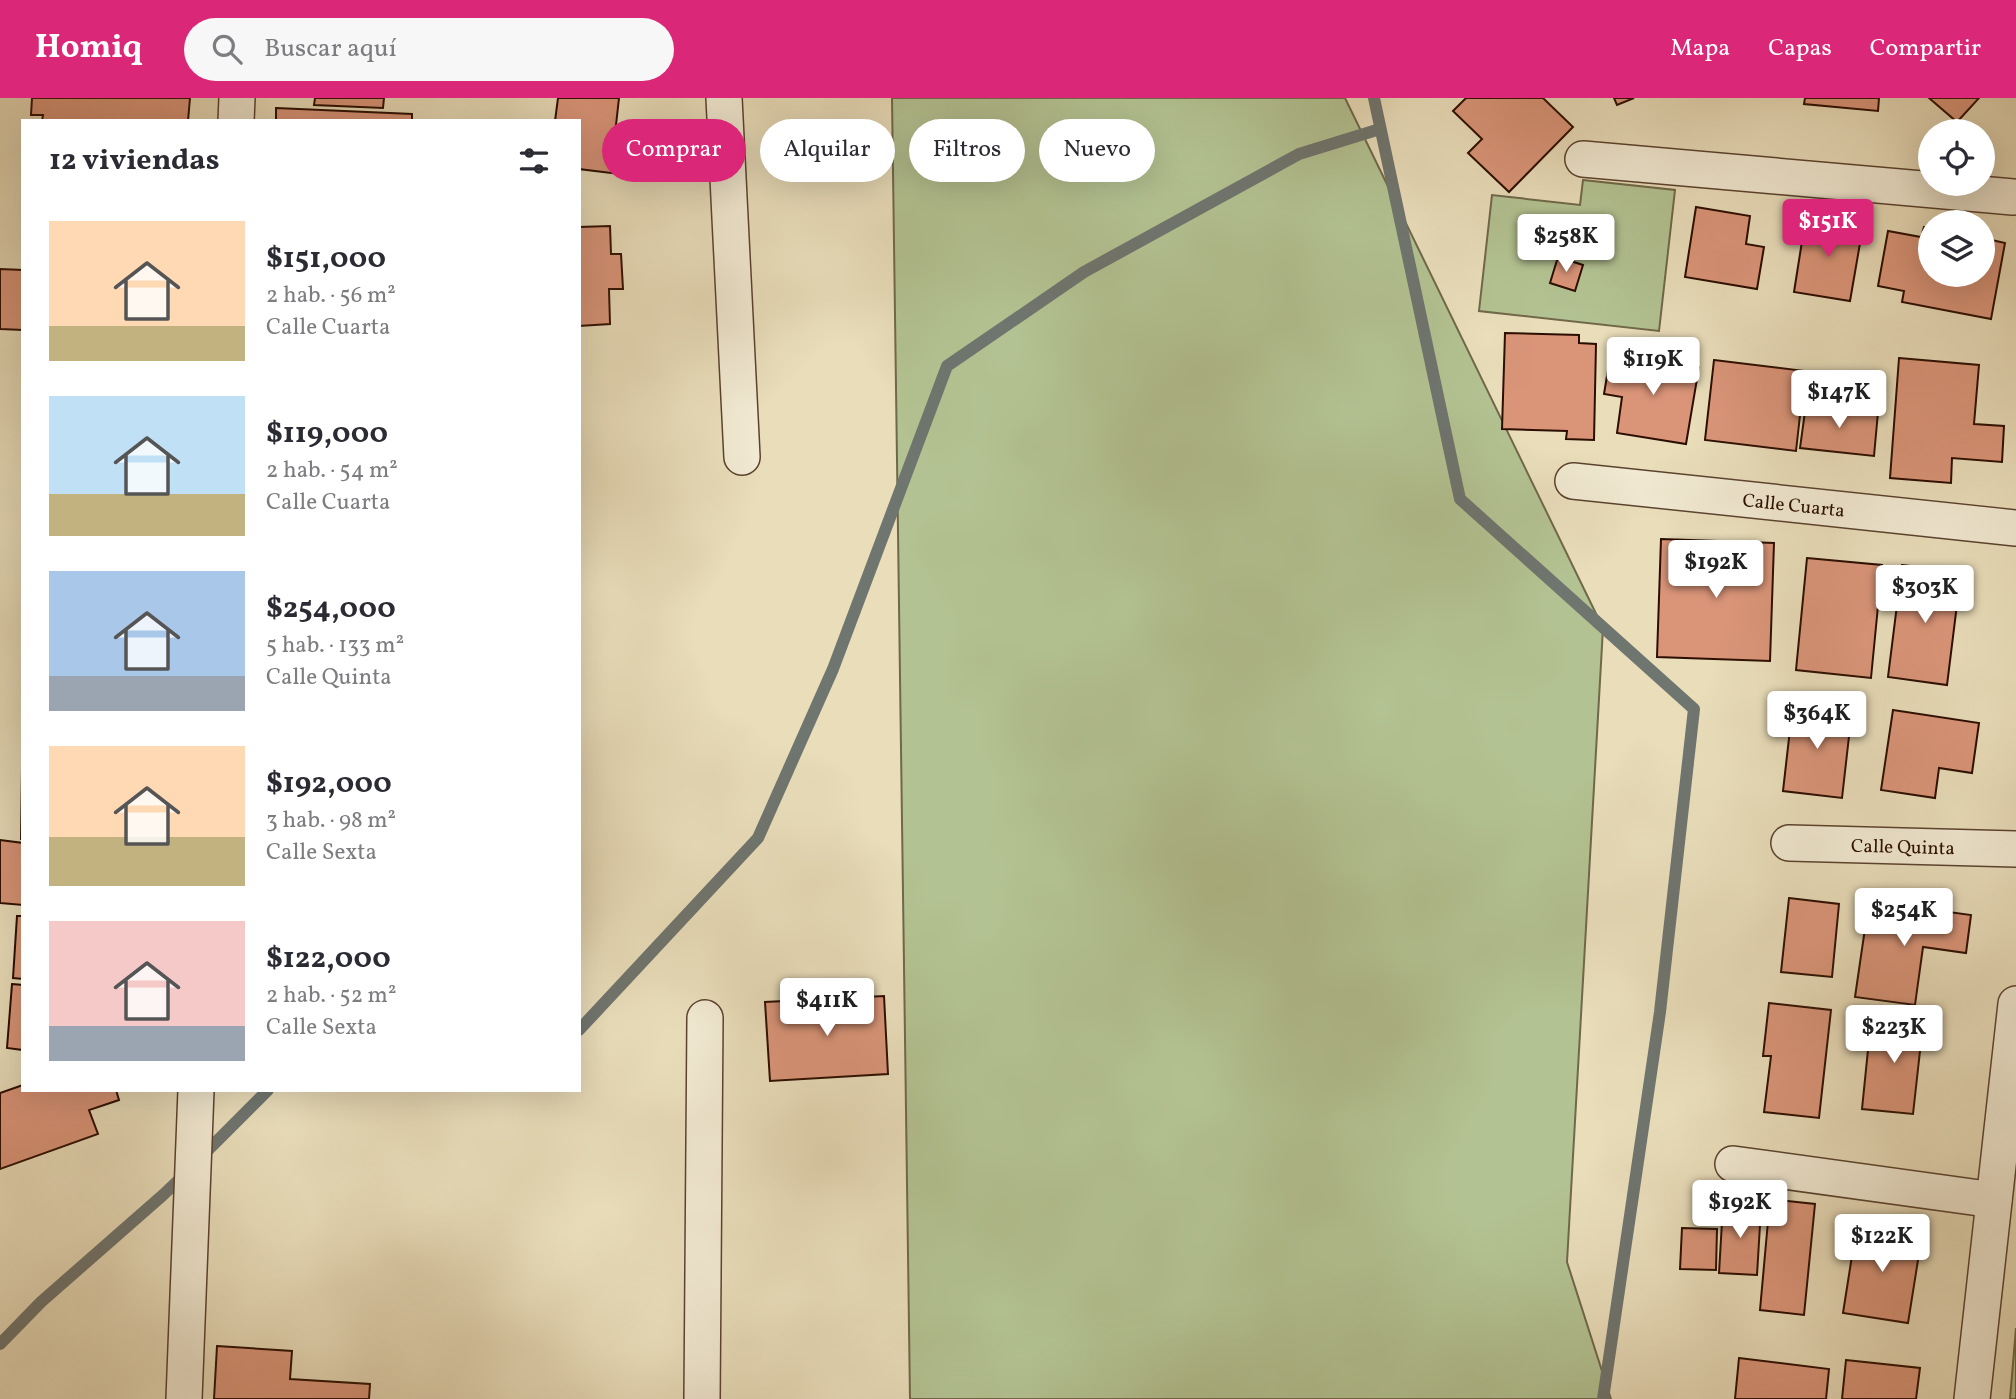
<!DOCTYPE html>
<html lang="es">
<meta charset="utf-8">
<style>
body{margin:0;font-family:Vollkorn,serif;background:#f7f7f7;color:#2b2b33;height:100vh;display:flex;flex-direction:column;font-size:26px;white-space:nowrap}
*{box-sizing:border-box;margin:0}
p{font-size:23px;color:#7c7c81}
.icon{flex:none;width:38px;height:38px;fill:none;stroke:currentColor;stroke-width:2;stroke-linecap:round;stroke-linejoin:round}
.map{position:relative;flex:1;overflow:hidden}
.sheet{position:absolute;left:21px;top:21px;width:560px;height:973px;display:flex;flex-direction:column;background:#fff;border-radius:0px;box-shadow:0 7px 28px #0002}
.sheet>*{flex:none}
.top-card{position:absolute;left:602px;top:21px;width:665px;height:63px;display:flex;gap:14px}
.controls{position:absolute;left:1918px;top:21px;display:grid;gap:14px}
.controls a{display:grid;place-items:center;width:77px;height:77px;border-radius:50%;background:#fff;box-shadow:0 7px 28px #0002;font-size:35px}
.price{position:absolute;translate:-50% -60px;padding:0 16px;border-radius:7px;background:#fff;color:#222;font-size:23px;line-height:46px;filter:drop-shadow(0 2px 4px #0008)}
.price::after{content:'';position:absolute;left:50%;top:42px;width:21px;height:16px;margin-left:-10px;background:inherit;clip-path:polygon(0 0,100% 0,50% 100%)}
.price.selected{background:#db2777;color:#fff}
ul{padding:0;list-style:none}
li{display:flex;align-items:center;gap:21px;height:175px;padding:0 28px}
li span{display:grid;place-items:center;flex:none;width:196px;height:140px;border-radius:0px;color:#555}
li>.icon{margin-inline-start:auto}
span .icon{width:84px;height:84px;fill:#fffc;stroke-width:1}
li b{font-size:30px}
h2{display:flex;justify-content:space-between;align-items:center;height:84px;padding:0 28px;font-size:30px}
.chip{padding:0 24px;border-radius:32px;background:#fff;box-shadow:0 7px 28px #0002;font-size:24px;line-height:63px}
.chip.selected{background:#db2777;color:#fff}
header{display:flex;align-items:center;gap:42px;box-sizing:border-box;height:98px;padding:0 35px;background:#db2777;color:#fff}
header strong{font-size:33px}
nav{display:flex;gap:38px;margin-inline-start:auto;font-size:24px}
.search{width:490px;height:63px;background:#f7f7f7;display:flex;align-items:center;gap:18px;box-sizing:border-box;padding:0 24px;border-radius:38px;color:#7c7c81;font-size:26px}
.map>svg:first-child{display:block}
.green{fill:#b3c292;stroke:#706849;stroke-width:2}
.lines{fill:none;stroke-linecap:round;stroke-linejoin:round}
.stream{stroke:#6f756f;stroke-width:12}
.building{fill:#da9579;stroke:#2c0e00;stroke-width:2}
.minor-casing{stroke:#5b422e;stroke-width:38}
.minor{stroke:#f1e9d2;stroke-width:35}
.labels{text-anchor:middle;stroke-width:5;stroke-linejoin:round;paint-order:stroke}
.street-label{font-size:19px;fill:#2c0e00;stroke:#f1e9d2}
</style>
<header>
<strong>Homiq</strong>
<div class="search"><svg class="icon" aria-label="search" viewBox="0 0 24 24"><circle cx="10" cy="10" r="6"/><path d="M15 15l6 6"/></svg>Buscar aquí</div>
<nav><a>Mapa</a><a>Capas</a><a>Compartir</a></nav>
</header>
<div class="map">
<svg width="2016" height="1301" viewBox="0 0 2016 1301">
<rect width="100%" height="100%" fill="#e9ddba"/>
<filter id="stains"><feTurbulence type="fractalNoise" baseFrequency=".00286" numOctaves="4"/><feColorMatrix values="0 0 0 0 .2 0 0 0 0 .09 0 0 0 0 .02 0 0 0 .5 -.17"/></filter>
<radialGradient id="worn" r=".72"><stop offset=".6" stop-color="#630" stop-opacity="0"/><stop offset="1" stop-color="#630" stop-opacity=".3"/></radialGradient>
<g class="green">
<path d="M892,0h453l258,530 -36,634 44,137h-701z"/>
<path d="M1583,82l92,10 -16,141 -180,-20 13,-116 88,10z"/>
<path d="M2016,1230v71h-6z"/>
</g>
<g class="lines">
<g class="stream">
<path d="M1374,0l86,401 234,210 -34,303 -57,387"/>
<path d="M579,932l179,-192 75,-169 114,-303 137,-94 215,-118 81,-25"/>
<path d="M200,1060l68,-68"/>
<path d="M0,1246l41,-42 122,-107 22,-21"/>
</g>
</g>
<g class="building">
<path d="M32,0h158l-2,23h-146l1,-6h-12z"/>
<path d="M315,0h69l-1,10 -69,-3z"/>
<path d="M558,0h61l-4,36 9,1 -5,39 -40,-5v-48h-24z"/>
<path d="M1466,0h77l30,29 -64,65 -41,-39 14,-14 -29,-28z"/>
<path d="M1614,0h20l-17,7z"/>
<path d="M1805,0h74l-1,13 -74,-7z"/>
<path d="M1929,0h50l-22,24z"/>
<path d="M276,10l136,6v7h-136z"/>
<path d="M1696,109l54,9 -4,28 18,3 -7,42 -72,-12z"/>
<path d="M1806,118l57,10 -13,75 -56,-9z"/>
<path d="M610,128l1,28h10l2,35h-14l1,35 -31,2v-99z"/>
<path d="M1924,129l6,1v47h53v-37l22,5 -14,76 -89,-17 2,-11 -26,-5 10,-55 33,6z"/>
<path d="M1558,159l25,8 -8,26 -25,-8z"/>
<path d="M0,171l23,1v60l-23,-1z"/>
<path d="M1505,235l74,2v8l17,1 -2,96 -28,-1 1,-8 -65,-2z"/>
<path d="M1611,254l88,15 -13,77 -69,-11 5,-36 -18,-3z"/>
<path d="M1899,260l80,7 -5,59 30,2 -2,36 -50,-4 -1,25 -61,-5z"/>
<path d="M1714,262l91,11 -9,80 -91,-11z"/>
<path d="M1806,306l72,8 -4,44 -74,-8z"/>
<path d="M1661,441l113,4 -4,118 -113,-4z"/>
<path d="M1807,460l75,7 -11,113 -75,-8z"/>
<path d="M1902,467l59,7 -14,113 -59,-8z"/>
<path d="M1793,605l59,7 -10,88 -59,-7z"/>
<path d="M1893,612l86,13 -7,50 -33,-5 -4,30 -54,-8z"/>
<path d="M22,671h1v70h-2z"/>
<path d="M0,742l23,3v62l-23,-2z"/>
<path d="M1789,800l50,6 -7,73 -51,-5z"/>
<path d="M1869,803l102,14 -5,38 -43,-6 -8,58 -60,-8z"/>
<path d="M17,818h6v63l-10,-1z"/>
<path d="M12,886l11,1v65l-16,-2z"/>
<path d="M884,898l4,78 -118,7 -5,-79z"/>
<path d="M1769,905l62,7 -12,108 -55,-6 7,-56h-8z"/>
<path d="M1885,913l39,4 -11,99 -51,-5 7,-69 13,2z"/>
<path d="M23,987v5h93l3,10 -30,10 9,24 -98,35v-76z"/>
<path d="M1770,1101l45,5 -11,111 -44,-5z"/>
<path d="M1723,1107l38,3 -4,67 -38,-2z"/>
<path d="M1857,1126l65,11 -14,88 -65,-10z"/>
<path d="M1682,1130l35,1 -1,41 -36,-1z"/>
<path d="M217,1248l75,5 -2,28 80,5 -1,15h-155z"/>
<path d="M1739,1260l90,11 -3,30h-91z"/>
<path d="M1846,1262l74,8 -4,31h-74z"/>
</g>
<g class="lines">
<defs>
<g id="minor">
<path d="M724,0l18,359"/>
<path d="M236,23l1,-23"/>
<path d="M1583,61l430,38"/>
<path id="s1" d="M1573,383l443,47"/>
<path id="s2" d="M1789,745l227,6"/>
<path d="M1733,1066l261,36"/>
<path d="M184,1301l12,-309"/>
<path d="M702,1301l3,-381"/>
<path d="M1972,1301l44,-395"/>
</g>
</defs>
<use href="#minor" class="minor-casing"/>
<use href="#minor" class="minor"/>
</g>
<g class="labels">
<g class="street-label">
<text dy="7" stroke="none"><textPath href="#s1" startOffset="222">Calle Cuarta</textPath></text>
<text dy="7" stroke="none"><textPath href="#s2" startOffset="114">Calle Quinta</textPath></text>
</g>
</g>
<rect width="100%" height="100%" filter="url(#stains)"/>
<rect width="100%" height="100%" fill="url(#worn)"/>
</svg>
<div class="controls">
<a><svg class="icon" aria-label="locate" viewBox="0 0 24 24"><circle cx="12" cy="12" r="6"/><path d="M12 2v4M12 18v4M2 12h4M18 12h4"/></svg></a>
<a><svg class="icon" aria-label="layers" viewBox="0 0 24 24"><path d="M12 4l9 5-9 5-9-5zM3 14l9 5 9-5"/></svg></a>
</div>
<b class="price selected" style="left:1828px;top:161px">$151K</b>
<b class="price" style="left:1566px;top:176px">$258K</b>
<b class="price" style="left:1653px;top:299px">$119K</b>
<b class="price" style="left:1839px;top:332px">$147K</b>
<b class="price" style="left:1716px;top:502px">$192K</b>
<b class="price" style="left:1925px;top:527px">$303K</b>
<b class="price" style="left:1817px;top:653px">$364K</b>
<b class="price" style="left:1904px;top:850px">$254K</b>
<b class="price" style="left:827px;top:940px">$411K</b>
<b class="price" style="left:1894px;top:967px">$223K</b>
<b class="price" style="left:1740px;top:1142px">$192K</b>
<b class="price" style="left:1882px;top:1176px">$122K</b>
<div class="top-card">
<a class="chip selected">Comprar</a>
<a class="chip">Alquilar</a>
<a class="chip">Filtros</a>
<a class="chip">Nuevo</a>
</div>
<section class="sheet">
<h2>12 viviendas<svg class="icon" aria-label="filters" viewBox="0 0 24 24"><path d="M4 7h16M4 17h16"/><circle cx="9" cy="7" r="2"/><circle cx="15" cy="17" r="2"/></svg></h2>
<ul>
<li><span style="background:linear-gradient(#ffd9b3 75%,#c2b280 0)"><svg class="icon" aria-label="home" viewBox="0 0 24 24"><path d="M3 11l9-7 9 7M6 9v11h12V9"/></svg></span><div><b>$151,000</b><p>2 hab. · 56 m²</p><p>Calle Cuarta</p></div></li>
<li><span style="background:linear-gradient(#bfe0f5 70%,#c2b280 0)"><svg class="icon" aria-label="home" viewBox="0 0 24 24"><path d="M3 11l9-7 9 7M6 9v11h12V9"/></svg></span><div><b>$119,000</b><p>2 hab. · 54 m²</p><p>Calle Cuarta</p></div></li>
<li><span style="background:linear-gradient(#a9c7e8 75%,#9aa5b1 0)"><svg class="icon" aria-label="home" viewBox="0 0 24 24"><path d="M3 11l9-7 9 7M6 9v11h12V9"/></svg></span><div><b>$254,000</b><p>5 hab. · 133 m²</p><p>Calle Quinta</p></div></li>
<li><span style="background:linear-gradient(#ffd9b3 65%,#c2b280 0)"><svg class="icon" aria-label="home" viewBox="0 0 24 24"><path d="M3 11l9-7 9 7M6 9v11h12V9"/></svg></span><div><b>$192,000</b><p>3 hab. · 98 m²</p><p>Calle Sexta</p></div></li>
<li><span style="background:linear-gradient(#f6c9c9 75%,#9aa5b1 0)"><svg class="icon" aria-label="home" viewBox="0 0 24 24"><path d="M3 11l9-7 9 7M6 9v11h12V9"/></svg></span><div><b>$122,000</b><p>2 hab. · 52 m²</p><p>Calle Sexta</p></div></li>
</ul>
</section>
</div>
